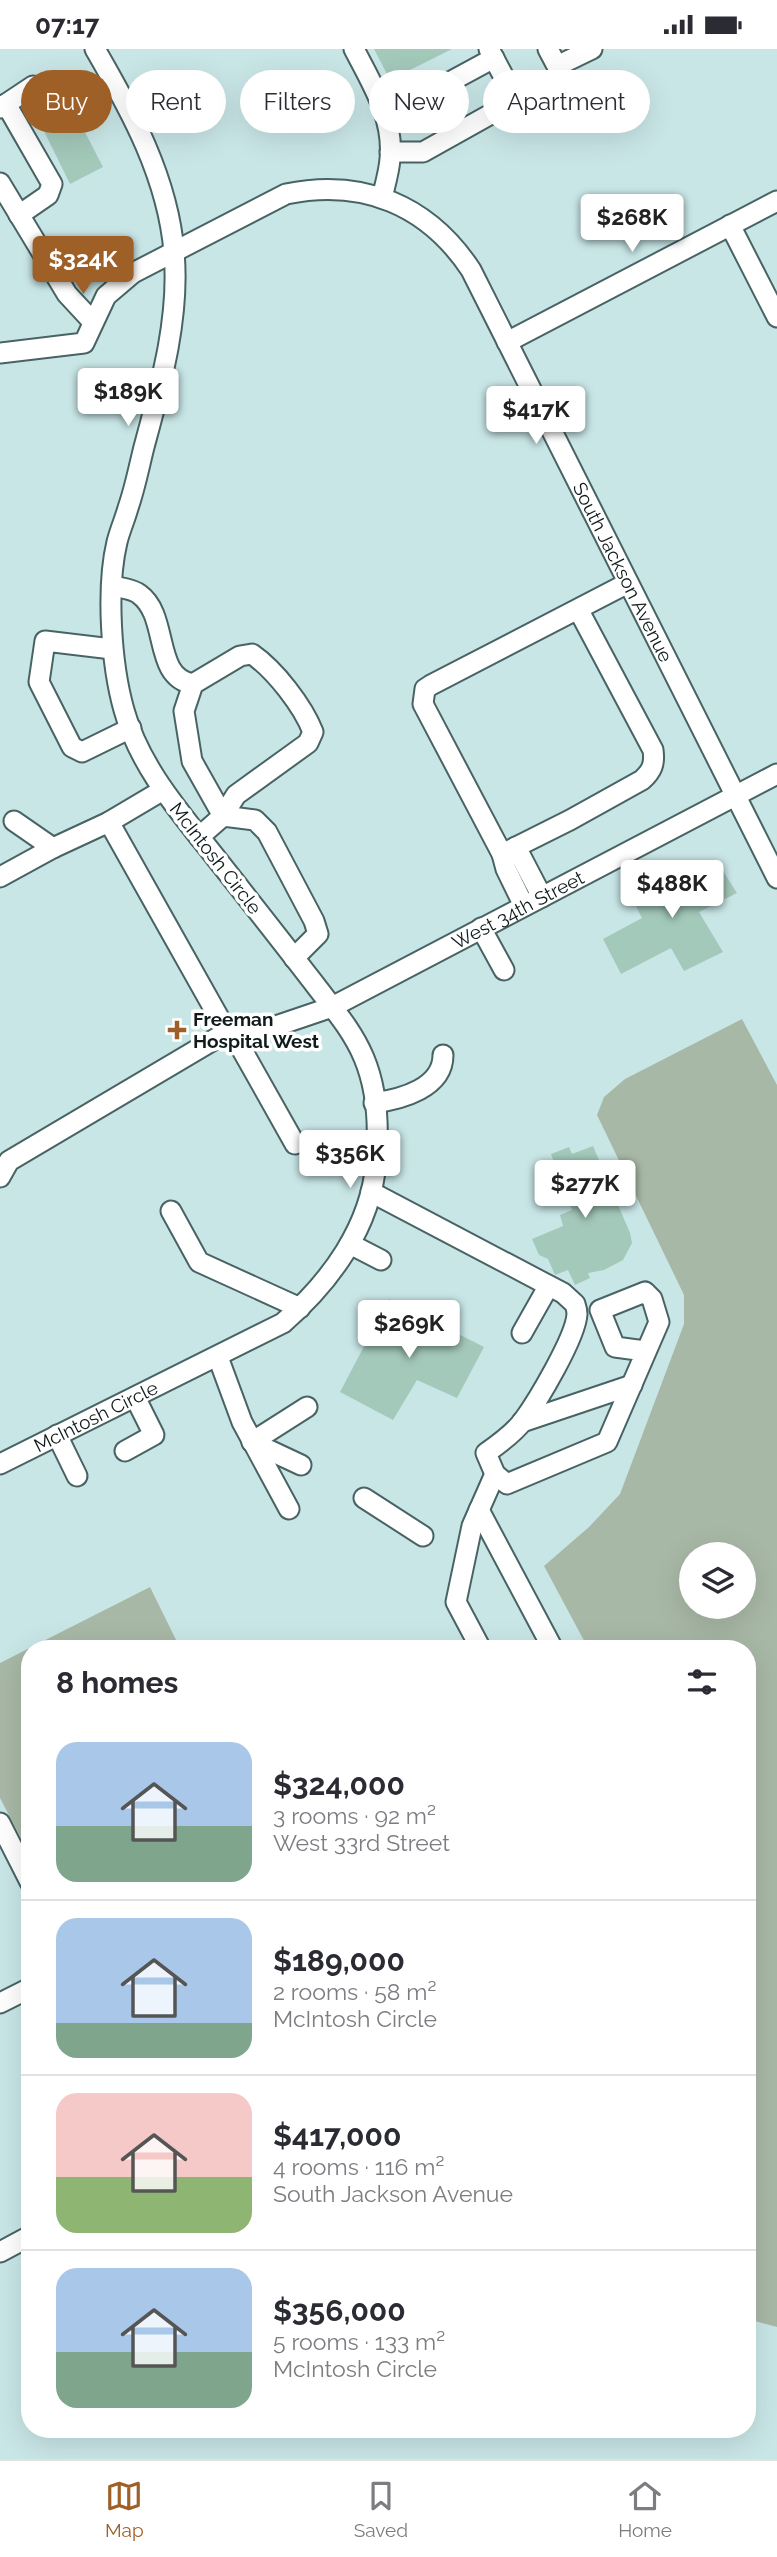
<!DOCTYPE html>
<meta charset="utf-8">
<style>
body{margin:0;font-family:Raleway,sans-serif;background:#f2f2f3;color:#2b2b33;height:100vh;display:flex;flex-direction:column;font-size:26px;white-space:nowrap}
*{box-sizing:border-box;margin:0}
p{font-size:23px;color:#7c7c81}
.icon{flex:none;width:38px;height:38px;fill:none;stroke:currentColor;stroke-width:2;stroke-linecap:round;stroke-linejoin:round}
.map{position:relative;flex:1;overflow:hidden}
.drawer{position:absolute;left:21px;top:1591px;width:735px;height:798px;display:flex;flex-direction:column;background:#fff;border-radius:28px;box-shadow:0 7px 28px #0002}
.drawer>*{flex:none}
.guide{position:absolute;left:21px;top:21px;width:735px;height:63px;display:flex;gap:14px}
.buttons{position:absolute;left:679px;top:1493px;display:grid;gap:14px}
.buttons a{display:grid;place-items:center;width:77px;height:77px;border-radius:50%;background:#fff;box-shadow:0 7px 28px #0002;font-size:35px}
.price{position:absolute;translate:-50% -60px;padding:0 16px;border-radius:7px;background:#fff;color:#222;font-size:23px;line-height:46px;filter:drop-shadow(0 2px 4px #0008)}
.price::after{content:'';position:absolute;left:50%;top:42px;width:21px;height:16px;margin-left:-10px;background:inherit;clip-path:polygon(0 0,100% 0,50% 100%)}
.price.current{background:#9f6027;color:#fff}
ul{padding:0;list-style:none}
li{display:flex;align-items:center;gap:21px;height:175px;padding:0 35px}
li+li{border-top:2px solid #e1e1e2}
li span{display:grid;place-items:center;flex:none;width:196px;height:140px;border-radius:21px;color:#555}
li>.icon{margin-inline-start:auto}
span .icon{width:84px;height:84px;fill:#fffc;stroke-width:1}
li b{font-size:30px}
h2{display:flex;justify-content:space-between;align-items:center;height:84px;padding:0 35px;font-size:30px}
.chip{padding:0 24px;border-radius:32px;background:#fff;box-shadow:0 7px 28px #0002;font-size:24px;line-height:63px}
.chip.current{background:#9f6027;color:#fff}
.status{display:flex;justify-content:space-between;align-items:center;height:49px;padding:0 35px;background:#fff;direction:ltr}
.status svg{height:19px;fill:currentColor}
.dock{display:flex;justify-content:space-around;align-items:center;height:98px;border-top:2px solid #e1e1e2;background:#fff;font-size:19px;color:#7c7c81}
.dock a{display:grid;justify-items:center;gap:4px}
.dock .current{color:#9f6027}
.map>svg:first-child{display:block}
.green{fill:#a8b8a6;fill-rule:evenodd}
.building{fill:#a3c9ba}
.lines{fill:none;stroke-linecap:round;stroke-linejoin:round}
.minor-casing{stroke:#496364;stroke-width:23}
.minor{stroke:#fff;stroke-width:19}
.poi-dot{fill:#9f6027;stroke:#fff;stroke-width:2.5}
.labels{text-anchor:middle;stroke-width:7;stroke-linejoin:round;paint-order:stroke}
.street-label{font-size:19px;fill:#101b1b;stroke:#fff}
.poi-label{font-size:19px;font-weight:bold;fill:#101b1b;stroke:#fff;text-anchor:start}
</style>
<div class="status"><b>07:17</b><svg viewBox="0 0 49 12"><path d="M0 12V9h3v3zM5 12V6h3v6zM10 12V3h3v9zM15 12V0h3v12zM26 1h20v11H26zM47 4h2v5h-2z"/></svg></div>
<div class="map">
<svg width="777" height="2410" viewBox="0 0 777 2410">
<rect width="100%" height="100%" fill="#c9e6e7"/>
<g class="green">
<path d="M742,970l35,66v1242l-30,-8v-670l-159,-1 -44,-82 45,-39 31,-33 64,-170v-29l-87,-180 7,-18 21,-18zM691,1505h53v53h-53z"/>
<path d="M150,1538l30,61 -150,1v206l-30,-57v-135z"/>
</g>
<g class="building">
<path d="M374,0h78l-62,31z"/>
<path d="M74,62l29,56 -33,17 -28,-57z"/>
<path d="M716,811l21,33 -38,19 24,40 -39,19 -13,-23 -50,26 -18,-35 39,-21 -13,-25 26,-14 13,6z"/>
<path d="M593,1097l37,87 2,10 -9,17 -19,10 -16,3 2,5 -15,7 -7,-15 -13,5 -7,-16 -9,-4 -7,-16 31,-13 -3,-11 12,-5 -21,-56 18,-7 3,7z"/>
<path d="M389,1250l95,48 -27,51 -40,-18 -24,40 -53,-28z"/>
</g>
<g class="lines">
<defs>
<g id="minor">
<path d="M354,0c18,35 40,69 36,110 -1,13 -5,26 -8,39"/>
<path d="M548,0l9,17 35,-17"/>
<path d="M420,49l74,-40"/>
<path d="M6,55l46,80 -4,11 -29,20"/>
<path d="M0,59l33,-22"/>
<path d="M390,103h33l93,-52 -27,-51"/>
<path d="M0,134l67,111 25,27"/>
<path d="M730,176l47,92"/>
<path d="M507,293l270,-141"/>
<path id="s1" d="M0,304l84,-10 22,-47 27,-23 153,-79c77,-16 142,11 185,76l306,608"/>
<path d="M113,537c8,2 20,3 26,8 31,22 13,83 54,90"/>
<path d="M578,560l75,141c2,14 -1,21 -11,30l-72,40 -68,34 -79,-150 2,-15 6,-4 197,-102"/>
<path d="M112,600l-67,-8 -6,41 33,65 10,5 49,-24"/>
<path d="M252,605c23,16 51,52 61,78l-5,11 -72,52 -13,21 -31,-55 -8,-50 9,-27 47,-28z"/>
<path d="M14,772l39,27"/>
<path d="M109,773l118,210"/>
<path d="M199,788l24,-21 32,4 12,12 47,89 4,13 -24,24"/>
<path d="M516,798l26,50"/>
<path d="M502,805l4,15 18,37"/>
<path d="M0,828l53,-29 56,-26 54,-32"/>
<path d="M481,879l23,42"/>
<path d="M232,983l63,112"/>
<path d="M374,1054c28,-4 69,-15 69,-48"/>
<path id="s2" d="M0,1128l9,-16 218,-129 46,-5 59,-20 445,-233"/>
<path d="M371,1143l192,101 12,11c1,3 2,7 2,10 -1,23 -40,88 -54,107 -10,13 -24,23 -37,32l9,21 12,10 100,-42 52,-120 -7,-23 -7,-7 -45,18 15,37 30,4"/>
<path d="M171,1162l28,51 101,46"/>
<path d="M350,1195l31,16"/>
<path d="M522,1284l26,-46"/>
<path d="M218,1308l24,65 47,87"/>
<path d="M522,1373l110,-37"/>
<path d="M57,1386l20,41"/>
<path d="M252,1393l55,-35"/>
<path d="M252,1393l49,23"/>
<path d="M125,1402l29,-16 -19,-38"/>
<path id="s3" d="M0,1415l283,-141c47,-41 88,-96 93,-161 3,-34 1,-73 -12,-104 -12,-29 -33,-52 -51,-76 -33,-43 -67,-86 -101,-129 -34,-43 -73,-88 -88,-143 -13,-46 -18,-122 -7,-168 3,-12 8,-23 11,-34 7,-20 11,-41 16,-61 17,-63 36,-130 30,-195 -6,-74 -43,-141 -79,-203"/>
<path d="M364,1449l59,38"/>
<path d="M479,1461l74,139"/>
<path d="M481,1600l-25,-47 16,-76 23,-52"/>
<path d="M0,1774l30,59"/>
<path d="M0,1954l30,-15"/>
<path d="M0,2203l30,-16"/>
</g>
</defs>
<use href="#minor" class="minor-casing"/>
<use href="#minor" class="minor"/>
</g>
<path class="poi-dot" d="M173.5 970.5h7v7h7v7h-7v7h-7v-7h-7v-7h7z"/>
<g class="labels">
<g class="street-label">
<text dy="7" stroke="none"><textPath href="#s1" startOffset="896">South Jackson Avenue</textPath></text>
<text transform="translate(216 809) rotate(52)" y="7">McIntosh Circle</text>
<text dy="7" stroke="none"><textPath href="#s2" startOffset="590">West 34th Street</textPath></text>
<text dy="7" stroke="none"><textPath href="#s3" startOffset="107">McIntosh Circle</textPath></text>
</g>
<g class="poi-label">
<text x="193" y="977">Freeman<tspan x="193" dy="22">Hospital West</tspan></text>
</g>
</g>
</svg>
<div class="buttons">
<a><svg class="icon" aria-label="layers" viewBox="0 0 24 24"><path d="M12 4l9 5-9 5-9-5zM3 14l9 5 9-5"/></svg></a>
</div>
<b class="price" style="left:632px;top:205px">$268K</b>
<b class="price current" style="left:83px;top:247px">$324K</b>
<b class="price" style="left:128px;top:379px">$189K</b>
<b class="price" style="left:536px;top:397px">$417K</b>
<b class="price" style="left:672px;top:871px">$488K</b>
<b class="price" style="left:350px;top:1141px">$356K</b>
<b class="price" style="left:585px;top:1171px">$277K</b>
<b class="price" style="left:409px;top:1311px">$269K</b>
<div class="guide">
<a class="chip current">Buy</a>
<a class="chip">Rent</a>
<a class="chip">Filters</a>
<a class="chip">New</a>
<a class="chip">Apartment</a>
</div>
<section class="drawer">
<h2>8 homes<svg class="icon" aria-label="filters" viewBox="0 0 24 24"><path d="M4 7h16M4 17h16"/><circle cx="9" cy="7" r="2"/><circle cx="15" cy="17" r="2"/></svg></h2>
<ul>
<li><span style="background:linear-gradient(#a9c7e8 60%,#7fa58c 0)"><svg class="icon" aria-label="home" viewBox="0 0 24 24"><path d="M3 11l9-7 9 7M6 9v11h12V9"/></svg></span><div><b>$324,000</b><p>3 rooms · 92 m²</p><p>West 33rd Street</p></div></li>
<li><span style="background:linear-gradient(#a9c7e8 75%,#7fa58c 0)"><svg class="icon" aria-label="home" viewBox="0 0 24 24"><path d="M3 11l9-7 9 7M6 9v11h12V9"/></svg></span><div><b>$189,000</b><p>2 rooms · 58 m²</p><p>McIntosh Circle</p></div></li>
<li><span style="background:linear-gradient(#f6c9c9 60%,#8fb573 0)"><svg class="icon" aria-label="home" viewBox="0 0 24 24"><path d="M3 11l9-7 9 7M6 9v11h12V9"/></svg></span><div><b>$417,000</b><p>4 rooms · 116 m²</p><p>South Jackson Avenue</p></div></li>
<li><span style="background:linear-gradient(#a9c7e8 60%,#7fa58c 0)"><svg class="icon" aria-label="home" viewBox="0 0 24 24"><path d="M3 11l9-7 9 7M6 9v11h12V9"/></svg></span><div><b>$356,000</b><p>5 rooms · 133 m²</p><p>McIntosh Circle</p></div></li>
</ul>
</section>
</div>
<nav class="dock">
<a class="current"><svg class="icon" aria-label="map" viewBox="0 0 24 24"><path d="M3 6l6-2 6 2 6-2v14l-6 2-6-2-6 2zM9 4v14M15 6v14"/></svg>Map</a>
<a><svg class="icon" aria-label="saved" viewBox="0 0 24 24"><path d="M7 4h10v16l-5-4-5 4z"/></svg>Saved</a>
<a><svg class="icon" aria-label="home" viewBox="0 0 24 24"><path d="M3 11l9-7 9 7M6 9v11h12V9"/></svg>Home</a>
</nav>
